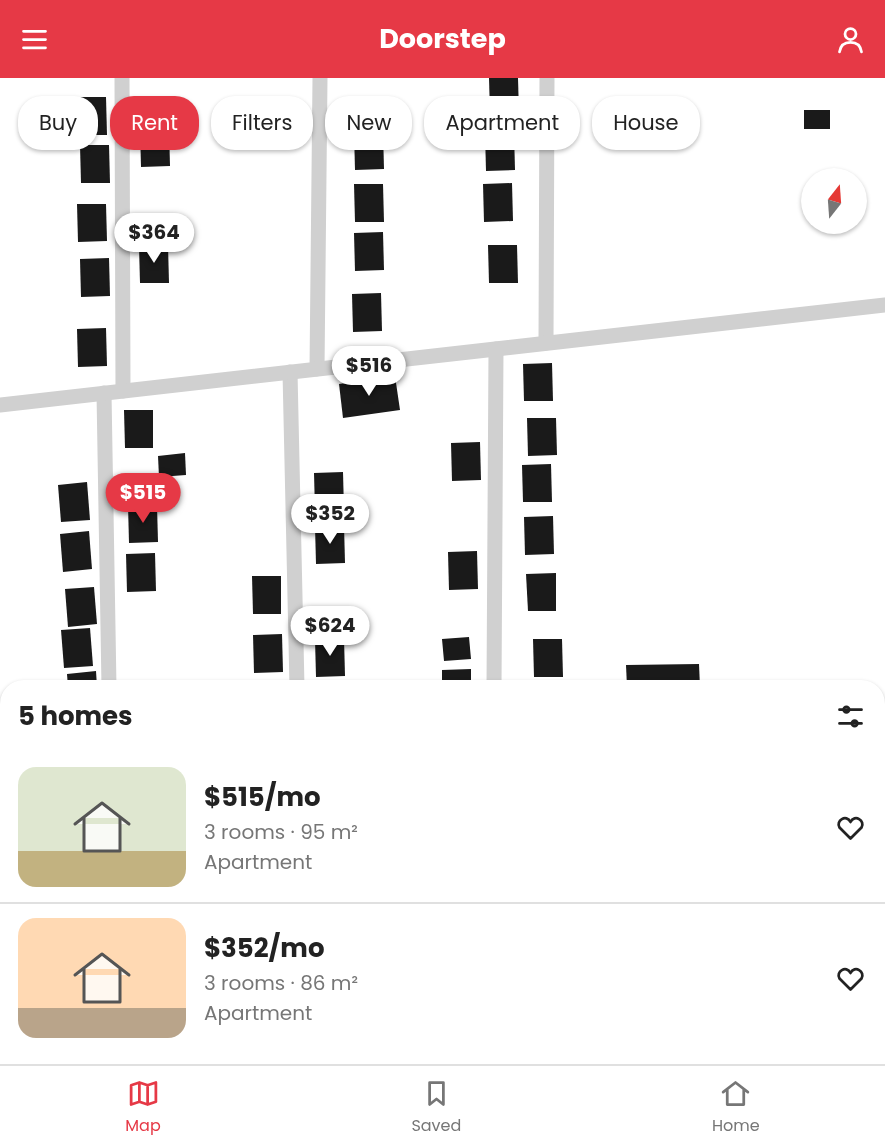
<!DOCTYPE html>
<meta charset="utf-8">
<style>
body{margin:0;font-family:Poppins,sans-serif;background:#f2f2f2;color:#222;height:100vh;display:flex;flex-direction:column;font-size:22px;white-space:nowrap}
*{box-sizing:border-box;margin:0}
p{font-size:20px;color:#767676}
.icon{flex:none;width:33px;height:33px;fill:none;stroke:currentColor;stroke-width:2;stroke-linecap:round;stroke-linejoin:round}
.map{position:relative;flex:1;overflow:hidden}
.drawer{position:absolute;left:0px;top:602px;width:885px;height:386px;display:flex;flex-direction:column;background:#fff;border-radius:24px 24px 0 0;box-shadow:0 2px 4px #0004}
.drawer>*{flex:none}
.hud{position:absolute;left:18px;top:18px;width:849px;height:54px;display:flex;gap:12px}
.needle{width:39px;rotate:17deg}
.fabs{position:absolute;left:801px;top:90px;display:grid;gap:12px}
.fabs a{display:grid;place-items:center;width:66px;height:66px;border-radius:50%;background:#fff;box-shadow:0 2px 4px #0004;font-size:30px}
.price{position:absolute;translate:-50% -51px;padding:0 14px;border-radius:21px;background:#fff;color:#222;font-size:20px;line-height:39px;filter:drop-shadow(0 2px 3px #0008)}
.price::after{content:'';position:absolute;left:50%;top:36px;width:18px;height:14px;margin-left:-9px;background:inherit;clip-path:polygon(0 0,100% 0,50% 100%)}
.price.current{background:#e63946;color:#fff}
ul{padding:0;list-style:none}
li{display:flex;align-items:center;gap:18px;height:150px;padding:0 18px}
li+li{border-top:2px solid #e0e0e0}
li span{display:grid;place-items:center;flex:none;width:168px;height:120px;border-radius:18px;color:#555}
li>.icon{margin-inline-start:auto}
span .icon{width:72px;height:72px;fill:#fffc;stroke-width:1}
li b{font-size:26px}
h2{display:flex;justify-content:space-between;align-items:center;height:72px;padding:0 18px;font-size:26px}
.pill{padding:0 21px;border-radius:24px;background:#fff;box-shadow:0 2px 4px #0004;font-size:21px;line-height:54px}
.pill.current{background:#e63946;color:#fff}
header{display:flex;justify-content:space-between;align-items:center;height:78px;padding:0 18px;background:#e63946;color:#fff;font-size:27px;font-weight:700}
.tabs{display:flex;justify-content:space-around;align-items:center;height:84px;border-top:2px solid #e0e0e0;background:#fff;font-size:16px;color:#767676}
.tabs a{display:grid;justify-items:center;gap:3px}
.tabs .current{color:#e63946}
.map>svg:first-child{display:block}
.lines{fill:none;stroke-linecap:round;stroke-linejoin:round}
.stream{stroke:#cfe2ee;stroke-width:5}
.building{fill:#1a1a1a}
.street{stroke:#d0d0d0;stroke-width:15}
.secondary{stroke:#bdbdbd;stroke-width:22}
</style>
<header><svg class="icon" aria-label="menu" viewBox="0 0 24 24"><path d="M4 6h16M4 12h16M4 18h16"/></svg>Doorstep<svg class="icon" aria-label="person" viewBox="0 0 24 24"><circle cx="12" cy="8" r="4"/><path d="M4 21q1-7 8-7t8 7"/></svg></header>
<div class="map">
<svg width="885" height="986" viewBox="0 0 885 986">
<rect width="100%" height="100%" fill="#fff"/>
<g class="lines">
<g class="stream">
<path d="M0,887l8,-1"/>
<path d="M878,966h7"/>
</g>
</g>
<g class="building">
<path d="M489,0h29l1,35 -29,1z"/>
<path d="M77,19h29l1,38h-29z"/>
<rect x="804" y="32" width="26" height="19"/>
<path d="M140,51h29l1,37 -29,1z"/>
<path d="M383,53l1,38 -29,1 -1,-38z"/>
<path d="M514,54l1,38 -29,1 -1,-38z"/>
<path d="M80,67h29l1,38h-29z"/>
<path d="M512,105l1,38 -29,1 -1,-38z"/>
<path d="M354,106h29l1,38h-29z"/>
<path d="M77,126h29l1,37 -29,1z"/>
<path d="M383,154l1,38 -29,1 -1,-38z"/>
<path d="M168,167l1,38h-29l-1,-37z"/>
<path d="M488,167h29l1,38h-29z"/>
<path d="M109,180l1,38 -29,1 -1,-38z"/>
<path d="M381,215l1,38 -29,1 -1,-38z"/>
<path d="M106,250l1,38 -29,1 -1,-38z"/>
<path d="M552,285l1,38h-29l-1,-37z"/>
<path d="M395,298l5,34 -57,8 -4,-34z"/>
<path d="M124,332h29v38h-28z"/>
<path d="M527,340h29l1,37 -29,1z"/>
<path d="M480,364l1,38 -29,1 -1,-38z"/>
<path d="M185,375l1,22 -27,2 -1,-21z"/>
<path d="M551,386l1,38h-29l-1,-37z"/>
<path d="M343,394l1,38 -29,1 -1,-38z"/>
<path d="M87,404l3,38 -29,2 -3,-37z"/>
<path d="M128,427h29l1,37 -29,1z"/>
<path d="M553,438l1,38 -29,1 -1,-38z"/>
<path d="M344,447l1,38 -29,1 -1,-38z"/>
<path d="M89,453l3,38 -29,3 -3,-38z"/>
<path d="M477,473l1,38 -29,1 -1,-38z"/>
<path d="M155,475l1,38 -29,1 -1,-38z"/>
<path d="M556,495v38h-28l-2,-37z"/>
<path d="M252,498h29v38h-28z"/>
<path d="M94,509l3,37 -29,3 -3,-38z"/>
<path d="M90,550l3,38 -29,2 -3,-38z"/>
<path d="M282,556l1,38 -29,1 -1,-38z"/>
<path d="M469,559l2,22 -27,2 -2,-22z"/>
<path d="M344,560l1,38 -29,1 -1,-38z"/>
<path d="M533,561h29l1,38h-29z"/>
<path d="M699,586l1,23h-73l-1,-22z"/>
<path d="M471,591v18h-29v-17z"/>
<path d="M96,593l1,16h-29l-1,-13z"/>
</g>
<g class="lines">
<g class="street">
<path d="M122,0l1,313"/>
<path d="M546,265l1,-265"/>
<path d="M317,291l3,-291"/>
<path d="M290,294l7,315"/>
<path d="M104,315l5,294"/>
<path d="M0,327l885,-100"/>
<path d="M494,609l2,-338"/>
</g>
<g class="secondary">
<path d="M878,786l7,-54"/>
<path d="M844,986l1,-6"/>
</g>
</g>
</svg>
<div class="fabs">
<a><svg class="needle" viewBox="-14 -14 28 28"><path d="M0-13l5 13h-10z" fill="#e53935"/><path d="M0 13l5-13h-10z" fill="#767676"/></svg></a>
</div>
<b class="price" style="left:154px;top:186px">$364</b>
<b class="price" style="left:369px;top:319px">$516</b>
<b class="price current" style="left:143px;top:446px">$515</b>
<b class="price" style="left:330px;top:467px">$352</b>
<b class="price" style="left:330px;top:579px">$624</b>
<div class="hud">
<a class="pill">Buy</a>
<a class="pill current">Rent</a>
<a class="pill">Filters</a>
<a class="pill">New</a>
<a class="pill">Apartment</a>
<a class="pill">House</a>
</div>
<section class="drawer">
<h2>5 homes<svg class="icon" aria-label="filters" viewBox="0 0 24 24"><path d="M4 7h16M4 17h16"/><circle cx="9" cy="7" r="2"/><circle cx="15" cy="17" r="2"/></svg></h2>
<ul>
<li><span style="background:linear-gradient(#dfe7d0 70%,#c2b280 0)"><svg class="icon" aria-label="home" viewBox="0 0 24 24"><path d="M3 11l9-7 9 7M6 9v11h12V9"/></svg></span><div><b>$515/mo</b><p>3 rooms · 95 m²</p><p>Apartment</p></div><svg class="icon" aria-label="heart" viewBox="0 0 24 24"><path d="M12 20l-8-8c-3-5 5-10 8-4 3-6 11-1 8 4z"/></svg></li>
<li><span style="background:linear-gradient(#ffd9b3 75%,#b9a48a 0)"><svg class="icon" aria-label="home" viewBox="0 0 24 24"><path d="M3 11l9-7 9 7M6 9v11h12V9"/></svg></span><div><b>$352/mo</b><p>3 rooms · 86 m²</p><p>Apartment</p></div><svg class="icon" aria-label="heart" viewBox="0 0 24 24"><path d="M12 20l-8-8c-3-5 5-10 8-4 3-6 11-1 8 4z"/></svg></li>
</ul>
</section>
</div>
<nav class="tabs">
<a class="current"><svg class="icon" aria-label="map" viewBox="0 0 24 24"><path d="M3 6l6-2 6 2 6-2v14l-6 2-6-2-6 2zM9 4v14M15 6v14"/></svg>Map</a>
<a><svg class="icon" aria-label="saved" viewBox="0 0 24 24"><path d="M7 4h10v16l-5-4-5 4z"/></svg>Saved</a>
<a><svg class="icon" aria-label="home" viewBox="0 0 24 24"><path d="M3 11l9-7 9 7M6 9v11h12V9"/></svg>Home</a>
</nav>
